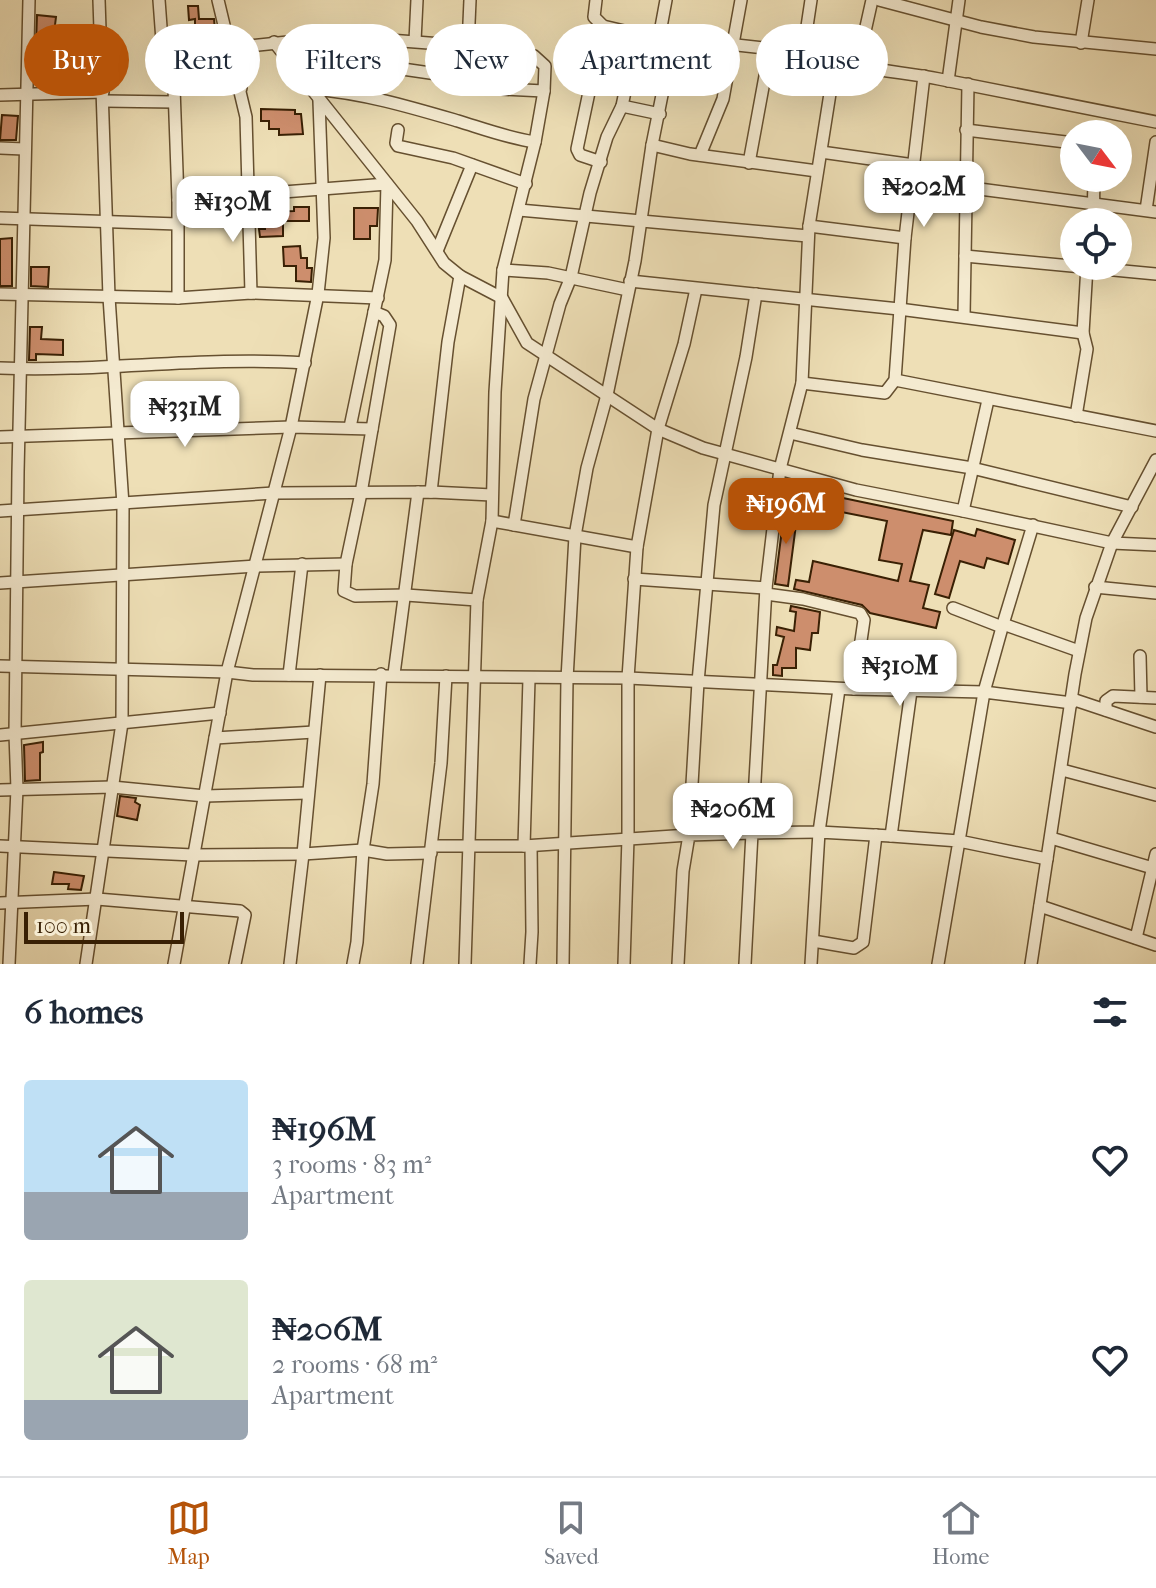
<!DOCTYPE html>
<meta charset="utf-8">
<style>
body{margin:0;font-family:"IM FELL French Canon",serif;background:#f6f6f7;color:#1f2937;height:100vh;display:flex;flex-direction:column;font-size:30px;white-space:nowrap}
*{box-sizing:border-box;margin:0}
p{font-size:26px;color:#747a83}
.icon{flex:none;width:44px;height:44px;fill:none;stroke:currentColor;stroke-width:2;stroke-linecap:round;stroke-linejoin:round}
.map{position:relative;height:964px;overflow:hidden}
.side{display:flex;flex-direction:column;background:#fff;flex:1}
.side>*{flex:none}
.banner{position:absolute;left:24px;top:24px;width:1108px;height:72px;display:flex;gap:16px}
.needle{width:52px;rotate:122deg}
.buttons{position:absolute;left:1060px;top:120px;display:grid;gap:16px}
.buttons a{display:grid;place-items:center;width:72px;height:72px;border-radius:50%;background:#fff;box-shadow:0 8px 32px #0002;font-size:40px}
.scale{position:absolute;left:24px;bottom:20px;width:160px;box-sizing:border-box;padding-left:8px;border:4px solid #392004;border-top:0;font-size:22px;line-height:28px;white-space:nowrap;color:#392004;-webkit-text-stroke:6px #f4ead0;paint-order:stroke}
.price{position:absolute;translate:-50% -68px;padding:0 18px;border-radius:16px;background:#fff;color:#222;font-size:26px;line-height:52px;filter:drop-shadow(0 2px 4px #0008)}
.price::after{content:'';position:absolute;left:50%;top:48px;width:24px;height:18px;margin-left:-12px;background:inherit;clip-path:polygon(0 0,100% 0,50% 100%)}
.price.on{background:#b45309;color:#fff}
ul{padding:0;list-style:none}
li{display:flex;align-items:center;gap:24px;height:200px;padding:0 24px}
li span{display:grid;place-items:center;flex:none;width:224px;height:160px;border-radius:8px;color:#555}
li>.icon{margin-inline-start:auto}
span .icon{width:96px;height:96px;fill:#fffc;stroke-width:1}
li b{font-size:34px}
h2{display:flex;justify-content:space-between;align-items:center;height:96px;padding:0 24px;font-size:34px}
.pill{padding:0 28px;border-radius:36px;background:#fff;box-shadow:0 8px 32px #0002;font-size:28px;line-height:72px}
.pill.on{background:#b45309;color:#fff}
.menu{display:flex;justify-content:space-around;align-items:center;height:112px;border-top:2px solid #e0e1e3;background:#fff;font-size:22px;color:#747a83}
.menu a{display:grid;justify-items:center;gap:4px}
.menu .on{color:#b45309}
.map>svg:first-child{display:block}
.building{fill:#cd8e6d;stroke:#392004;stroke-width:2}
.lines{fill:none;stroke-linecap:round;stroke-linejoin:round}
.minor-casing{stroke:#665030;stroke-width:14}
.minor{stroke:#f4ead0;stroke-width:11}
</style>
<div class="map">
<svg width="1156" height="964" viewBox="0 0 1156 964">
<rect width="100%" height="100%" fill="#eedfb6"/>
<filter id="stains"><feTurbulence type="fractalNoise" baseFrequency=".0025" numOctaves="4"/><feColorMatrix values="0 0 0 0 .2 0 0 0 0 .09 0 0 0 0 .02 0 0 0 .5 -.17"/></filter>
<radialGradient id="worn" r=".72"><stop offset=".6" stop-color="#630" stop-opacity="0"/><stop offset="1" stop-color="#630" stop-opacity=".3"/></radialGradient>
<g class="building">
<path d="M188,6h10l1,13h15l2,22 -15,-1 1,-13h-7v-8l-6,1z"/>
<path d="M37,15l19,2 -2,16 11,1 -2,26h10v15h-7v10h-14v-9l-16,-1v-11h17l1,-19 -18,-1z"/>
<path d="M261,109l34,1v4h6l2,20 -24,1v-6h-10v-8h-8z"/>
<path d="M2,115l16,1 -2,24h-16z"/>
<path d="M294,207h15v14h-26v15l-23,1 -1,-8h6v-17l29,-1z"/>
<path d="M354,208h24l-1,18h-7v13h-16z"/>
<path d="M12,238v48h-12v-47z"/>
<path d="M300,246l1,12h6v10h5l-1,14 -15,-1v-15h-12l-1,-19z"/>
<path d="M31,267h18l-1,20 -17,-1z"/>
<path d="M30,327h12l-1,12 22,1v15l-27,-1v6h-7z"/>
<path d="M800,489l153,32 -2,14 -28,-5 -13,51 19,4 -6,23 17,4 -4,16 -66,-15 -8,-8 -68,-16 2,-9 13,2 4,-21 85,20 4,-17 -23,-4 8,-39 -91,-18z"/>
<path d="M785,506l13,3 -10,77 -13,-2z"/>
<path d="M977,529l38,11 -7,24 -21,-6 -3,10 -24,-7 -11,37 -14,-4 19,-64 21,6z"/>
<path d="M791,606l29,6 -2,21h-6l-2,17 -14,-2v20h-14v8l-9,-1v-10h4l7,-28 -8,-2 1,-8 17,4 2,-19 -6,-1z"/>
<path d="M43,742v10l-3,1v27l-15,1 -1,-36z"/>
<path d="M120,796l16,2 -1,4 5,3 -3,15 -20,-4z"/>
<path d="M54,872l30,4 -3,14 -13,-1 1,-5h-17z"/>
</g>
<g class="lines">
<defs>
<g id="minor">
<path d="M159,0l6,81 9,7h67"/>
<path d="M218,0l28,117 5,176"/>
<path d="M596,0l-2,17 9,9 34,8 182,20c38,16 79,17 120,25 72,14 144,29 217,43"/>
<path d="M879,0l102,27 53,10 122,12"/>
<path d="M659,38l7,-38"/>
<path d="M415,41l2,-41"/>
<path d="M274,42l143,179 27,42 16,13 42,22 25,45 131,86 45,19 153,42 107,21 149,32 44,2"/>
<path d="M1081,43l7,-43"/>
<path d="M468,46l2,-46"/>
<path d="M230,48l86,-9 73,1 79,6 66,10 11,10 -1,25 -9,51 -32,128 -8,122 -3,129 -15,79 -12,364"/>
<path d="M803,53l8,-53"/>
<path d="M361,63l76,11 64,15 43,2"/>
<path d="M857,67l15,-67"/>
<path d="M948,81l11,-81"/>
<path d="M174,88l4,112v98"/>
<path d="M313,89c50,4 97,18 145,32 26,8 50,17 77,21"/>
<path d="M357,94l7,-54"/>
<path d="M0,95l103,-3"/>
<path d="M104,101l70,1"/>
<path d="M622,106l38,8"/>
<path d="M398,130l-2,13 2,3 55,12 73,26"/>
<path d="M966,130l108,13"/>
<path d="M652,145l38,9 127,17"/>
<path d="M0,148l24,1"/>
<path d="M821,152l93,13"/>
<path d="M700,155l23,-56 18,-99"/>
<path d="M601,162l-21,-7 -3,-6 26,-123"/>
<path d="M749,163l21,-114"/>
<path d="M964,187l192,25"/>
<path d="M178,200l209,-16 -2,76 -35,167"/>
<path d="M519,210l289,26"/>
<path d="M1146,210l10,-68"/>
<path d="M0,218l178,6"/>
<path d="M1093,222c2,-15 -1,-28 2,-44"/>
<path d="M809,226l96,12"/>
<path d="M437,251l35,-86"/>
<path d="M965,256l191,18"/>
<path d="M503,270l45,3 80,17"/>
<path d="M630,281l269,28 184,24 4,-67"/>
<path d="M0,294l178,4 73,-5 127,5"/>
<path d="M374,312l10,4 6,9 -29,168 -15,71 -2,27 11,5 51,-1 71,5"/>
<path d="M964,316l4,-232"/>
<path d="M0,368c102,4 204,-12 305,-5"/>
<path d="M895,380l261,51"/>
<path d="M802,383l83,10 10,-13 10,-142 19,-162"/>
<path d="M1076,416l11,-67 -4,-16"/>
<path d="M790,433l72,17 110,18 160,39"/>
<path d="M0,437l291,-10 81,2"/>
<path d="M431,492l17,-150 12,-66"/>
<path d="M0,511l274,-18 157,-1 61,3"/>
<path d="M963,511l25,-111"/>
<path d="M492,521l145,26"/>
<path d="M514,525l20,-126 26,-95 11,-27 19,-84 17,-56 15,-31 15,-72"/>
<path d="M634,579l132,9"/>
<path d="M0,583l257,-17 89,-2"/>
<path d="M1095,587l61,6"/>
<path d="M766,594l37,5 57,14 4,7 -10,69 130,3 19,-68 76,27"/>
<path d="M953,608l49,19"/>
<path d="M1003,624l30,-99"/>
<path d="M1140,656l1,41"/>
<path d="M0,666l227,6 26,3 375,3 226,11"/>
<path d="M394,674l24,-182"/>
<path d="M289,675l13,-111"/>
<path d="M911,691l-20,145 68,5 -21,123"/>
<path d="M1072,699l84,28"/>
<path d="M1106,710v-9l7,-5 43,2"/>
<path d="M0,735l220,-22"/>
<path d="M215,738l99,-6"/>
<path d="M1062,770l94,25"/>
<path d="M0,790l112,-3 93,9 103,-3"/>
<path d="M1051,838l105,31"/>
<path d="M0,846l193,9 110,-1 60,-4 24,4 44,-1"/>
<path d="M432,846h92l165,-11 9,-153 16,-177 32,-148 10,-63"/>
<path d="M524,846l5,-167"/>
<path d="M1047,859l-88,-18 25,-149 88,11"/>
<path d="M0,903l97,-4 143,12 5,4 -10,49"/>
<path d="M1040,906l116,39"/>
<path d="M1136,938l20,-84"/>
<path d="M813,941l41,7 9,-6 13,-107"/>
<path d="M9,964l8,-175 -2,-55 3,-262 11,-472"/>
<path d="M86,964l36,-241 1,-218 -14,-208 -10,-297"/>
<path d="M174,964l53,-292 64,-245 27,-133 6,-56 -5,-137"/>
<path d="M290,964l13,-110 17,-179"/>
<path d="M353,964l4,-22 6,-92 10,-66 8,-110"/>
<path d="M417,964l24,-201 5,-87"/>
<path d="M530,964l2,-32 -1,-86"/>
<path d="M563,964l4,-285 8,-143 12,-68 20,-73 28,-134 17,-116 21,-105"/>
<path d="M624,964l4,-126v-160l9,-131 21,-118 26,-85 12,-55"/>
<path d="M678,964l5,-93 6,-36 63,-2 14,-245 14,-119 22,-86 7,-157 26,-164"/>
<path d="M745,964l7,-131 67,-1 20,-143"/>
<path d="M811,964l8,-132 72,4"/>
<path d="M1031,964l44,-290 11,-56 26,-75 44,-83"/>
</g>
</defs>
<use href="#minor" class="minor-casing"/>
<use href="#minor" class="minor"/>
</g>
<rect width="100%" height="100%" filter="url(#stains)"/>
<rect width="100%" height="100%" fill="url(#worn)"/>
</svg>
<div class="buttons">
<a><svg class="needle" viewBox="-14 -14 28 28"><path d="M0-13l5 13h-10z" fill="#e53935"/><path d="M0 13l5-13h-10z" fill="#747a83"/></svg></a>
<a><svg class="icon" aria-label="locate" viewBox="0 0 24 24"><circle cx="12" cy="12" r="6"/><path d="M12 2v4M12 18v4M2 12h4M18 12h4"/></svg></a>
</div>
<div class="scale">100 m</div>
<b class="price" style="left:924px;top:229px">₦202M</b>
<b class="price" style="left:233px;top:244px">₦130M</b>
<b class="price" style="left:185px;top:449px">₦331M</b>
<b class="price on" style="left:786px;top:546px">₦196M</b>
<b class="price" style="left:900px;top:708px">₦310M</b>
<b class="price" style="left:733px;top:851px">₦206M</b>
<div class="banner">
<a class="pill on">Buy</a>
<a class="pill">Rent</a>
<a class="pill">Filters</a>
<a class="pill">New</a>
<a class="pill">Apartment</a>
<a class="pill">House</a>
</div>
</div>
<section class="side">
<h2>6 homes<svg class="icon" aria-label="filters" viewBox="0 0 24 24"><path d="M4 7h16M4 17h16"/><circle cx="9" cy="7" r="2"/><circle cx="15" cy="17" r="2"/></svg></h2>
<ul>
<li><span style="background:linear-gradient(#bfe0f5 70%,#9aa5b1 0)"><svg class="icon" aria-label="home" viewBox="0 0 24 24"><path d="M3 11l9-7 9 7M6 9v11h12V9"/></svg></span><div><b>₦196M</b><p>3 rooms · 83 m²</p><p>Apartment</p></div><svg class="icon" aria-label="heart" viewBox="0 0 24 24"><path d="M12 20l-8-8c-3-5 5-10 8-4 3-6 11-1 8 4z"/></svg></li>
<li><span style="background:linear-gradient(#dfe7d0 75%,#9aa5b1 0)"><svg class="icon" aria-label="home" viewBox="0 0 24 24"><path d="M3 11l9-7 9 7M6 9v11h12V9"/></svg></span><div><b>₦206M</b><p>2 rooms · 68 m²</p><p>Apartment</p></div><svg class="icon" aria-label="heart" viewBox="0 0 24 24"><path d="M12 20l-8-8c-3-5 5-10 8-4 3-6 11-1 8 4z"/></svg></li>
</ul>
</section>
<nav class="menu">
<a class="on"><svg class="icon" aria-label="map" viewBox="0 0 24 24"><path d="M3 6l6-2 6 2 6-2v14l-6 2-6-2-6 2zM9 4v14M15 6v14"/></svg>Map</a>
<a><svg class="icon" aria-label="saved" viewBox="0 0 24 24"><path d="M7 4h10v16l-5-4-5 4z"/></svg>Saved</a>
<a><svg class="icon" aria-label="home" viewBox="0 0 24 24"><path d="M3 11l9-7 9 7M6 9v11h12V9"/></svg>Home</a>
</nav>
